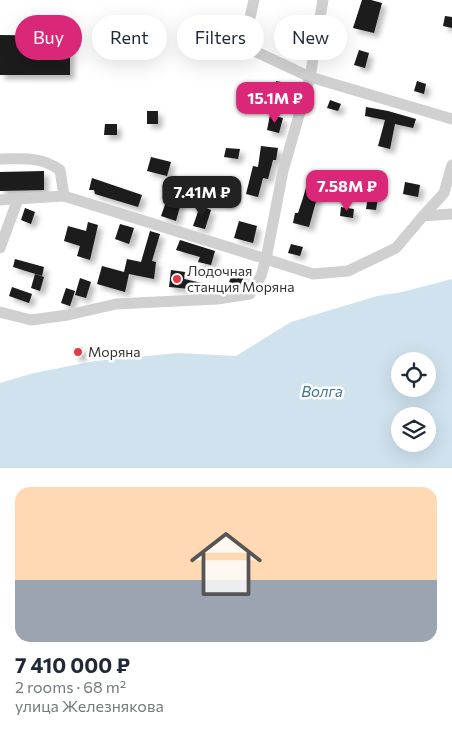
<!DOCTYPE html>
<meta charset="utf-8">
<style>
body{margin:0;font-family:Commissioner,sans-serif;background:#f2f2f3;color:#1f2937;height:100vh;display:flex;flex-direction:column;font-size:19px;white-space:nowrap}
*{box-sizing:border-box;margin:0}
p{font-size:16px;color:#747a83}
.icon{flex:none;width:28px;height:28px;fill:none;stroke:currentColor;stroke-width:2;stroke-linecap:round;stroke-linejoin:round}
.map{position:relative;height:468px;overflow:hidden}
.details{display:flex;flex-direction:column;background:#fff;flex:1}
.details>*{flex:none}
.banner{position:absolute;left:15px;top:15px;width:422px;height:45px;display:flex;gap:10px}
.buttons{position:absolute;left:391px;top:352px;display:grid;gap:10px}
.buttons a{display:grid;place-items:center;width:45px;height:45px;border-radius:50%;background:#fff;box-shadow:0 5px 20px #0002;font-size:25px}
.price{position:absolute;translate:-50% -42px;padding:0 11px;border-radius:10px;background:#db2777;color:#fff;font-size:16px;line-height:32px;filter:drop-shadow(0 1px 2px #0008)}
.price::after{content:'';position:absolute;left:50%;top:30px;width:15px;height:11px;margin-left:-8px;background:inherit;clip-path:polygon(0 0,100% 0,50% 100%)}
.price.selected{background:#222;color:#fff}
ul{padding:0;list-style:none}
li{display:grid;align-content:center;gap:10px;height:265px;padding:0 15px}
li+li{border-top:1px solid #e0e1e3}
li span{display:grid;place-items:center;height:155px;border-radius:15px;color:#555}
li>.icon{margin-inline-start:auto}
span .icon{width:90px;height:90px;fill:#fffc;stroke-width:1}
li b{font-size:21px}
.pill{padding:0 18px;border-radius:22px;background:#fff;box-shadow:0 5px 20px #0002;font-size:18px;line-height:45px}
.pill.selected{background:#db2777;color:#fff}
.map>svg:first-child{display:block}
.water{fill:#cfe2ee;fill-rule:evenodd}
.building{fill:#1a1a1a;filter:url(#shadow)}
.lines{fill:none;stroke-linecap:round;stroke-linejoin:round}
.minor{stroke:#d0d0d0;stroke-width:11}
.poi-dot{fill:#e63946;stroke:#fff;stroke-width:2}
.labels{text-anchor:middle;stroke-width:5;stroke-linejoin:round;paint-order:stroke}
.poi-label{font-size:14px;fill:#333;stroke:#fff;text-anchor:start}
.water-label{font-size:15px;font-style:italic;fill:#3f7597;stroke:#fff}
</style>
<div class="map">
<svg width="452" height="468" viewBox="0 0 452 468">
<defs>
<filter id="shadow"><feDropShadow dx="4.5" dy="4.5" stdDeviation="2.5" flood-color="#0004"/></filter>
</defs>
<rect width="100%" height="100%" fill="#fff"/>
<path class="water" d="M452,279v189h-452v-85l34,-10 61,-12 83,-8 58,3 55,-34 86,-26 25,-4zM400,361h28v28h-28zM400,416h28v28h-28z"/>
<g class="building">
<path d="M362,0h9l11,3 -8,30 -21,-5z"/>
<path d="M445,16l7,1v11l-9,-2z"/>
<path d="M147,25h11v17l-10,1z"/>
<path d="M287,33l16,3 -3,15 -15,-3z"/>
<path d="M0,35l70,1v39h-70z"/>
<path d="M359,50l10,3 -4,15 -11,-3z"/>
<path d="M276,81l15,3 -4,16 -14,-3z"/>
<path d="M417,81l9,3 -2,10 -10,-3z"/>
<path d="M330,100l11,4 -3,7 -11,-3z"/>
<path d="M366,107l22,4 28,8 -3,9 -18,-4 -5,25 -12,-3 7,-26 -20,-4z"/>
<rect x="147" y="111" width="11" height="13"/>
<path d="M270,115l13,3 -4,15 -12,-3z"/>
<path d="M105,124h12v11h-13z"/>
<path d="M261,146l17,2 -2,12h-3l-5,19 -5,-1 -5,19 -12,-3 7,-28 5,1z"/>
<path d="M226,148l14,1 -2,10 -14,-2z"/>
<path d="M151,157l20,5 -4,14 -20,-5z"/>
<path d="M44,171v19l-44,1v-19z"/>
<path d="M92,178l50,17 -4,12 -43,-13 -1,-4h-5z"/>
<path d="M405,182l15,3 -2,12 -15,-3z"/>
<path d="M307,184l13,3 -11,40 -16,-4 2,-10h3l5,-15z"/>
<path d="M222,187l12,2 -3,15 -12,-2z"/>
<path d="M368,197l10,1 -2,12 -10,-1z"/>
<path d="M167,199l14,4 -5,18 -15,-5z"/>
<path d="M200,206l11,4 -6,19 -12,-3z"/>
<path d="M341,207l13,2 -1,9 -13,-2z"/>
<path d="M25,208l10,4 -4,12 -10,-4z"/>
<path d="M239,221l18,5 -4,17 -19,-5z"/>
<path d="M88,222l10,3 -8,35 -13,-4 3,-10 -16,-5 4,-15 18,5z"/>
<path d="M120,224l14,4 -5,16 -14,-5z"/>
<path d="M150,231l10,3 -8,27 4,1 -2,17 -25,-5 -4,18 -28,-8 5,-18 22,6 3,-13 14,3z"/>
<path d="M180,240l35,11 -4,14 -13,-3 2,-5 -24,-7z"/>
<path d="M291,244l12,3 -3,9 -12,-3z"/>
<path d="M15,259l29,8 -2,9 -29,-9z"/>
<path d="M171,270l14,2 -1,7 18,4 -2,9 -10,-1v-2l-21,-2z"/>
<path d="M234,270l11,5 -6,12 -10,-5z"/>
<path d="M35,274l9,3 -4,14 -9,-3z"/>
<path d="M80,278l11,4 -5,16 -11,-3z"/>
<path d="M12,287l20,7 -3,9 -20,-7z"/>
<path d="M66,288l9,3 -5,15 -9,-3z"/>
<path d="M82,347l1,9 -8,1 -2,-9z"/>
</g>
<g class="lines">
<g class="minor">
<path d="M254,0l-9,40 3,8 62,29 142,42"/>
<path d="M0,159c24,0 40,-3 60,11l4,26"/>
<path d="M0,200l64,-4 202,63 17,-88 27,-94 13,-77"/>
<path d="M423,216l21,-23 8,-28"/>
<path d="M0,248l18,-49"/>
<path d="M0,312l31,8 37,-5 48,-11 101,-5 33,-5 11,-18 5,-17 47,15 35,-3 48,-23 27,-32 29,-2"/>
</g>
</g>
<g class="poi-dot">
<circle cx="177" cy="279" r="5"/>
<circle cx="78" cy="352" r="5"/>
</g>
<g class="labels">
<g class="poi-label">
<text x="187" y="276">Лодочная<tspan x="187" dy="16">станция Моряна</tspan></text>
<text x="88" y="357">Моряна</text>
</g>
<g class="water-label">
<text x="322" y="397">Волга</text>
</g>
</g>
</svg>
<div class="buttons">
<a><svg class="icon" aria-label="locate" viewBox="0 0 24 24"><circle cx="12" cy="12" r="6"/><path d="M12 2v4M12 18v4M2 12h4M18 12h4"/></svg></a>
<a><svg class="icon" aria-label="layers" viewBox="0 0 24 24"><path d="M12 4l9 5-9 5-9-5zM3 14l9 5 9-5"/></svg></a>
</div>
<b class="price" style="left:275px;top:124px">15.1M ₽</b>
<b class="price" style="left:347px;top:212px">7.58M ₽</b>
<b class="price selected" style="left:202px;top:218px">7.41M ₽</b>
<div class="banner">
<a class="pill selected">Buy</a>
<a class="pill">Rent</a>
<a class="pill">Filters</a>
<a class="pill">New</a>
</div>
</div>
<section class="details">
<ul>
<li><span style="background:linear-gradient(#ffd9b3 60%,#9aa5b1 0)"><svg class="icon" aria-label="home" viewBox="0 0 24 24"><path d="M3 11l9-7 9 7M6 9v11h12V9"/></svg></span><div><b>7 410 000 ₽</b><p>2 rooms · 68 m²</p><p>улица Железнякова</p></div></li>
</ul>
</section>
